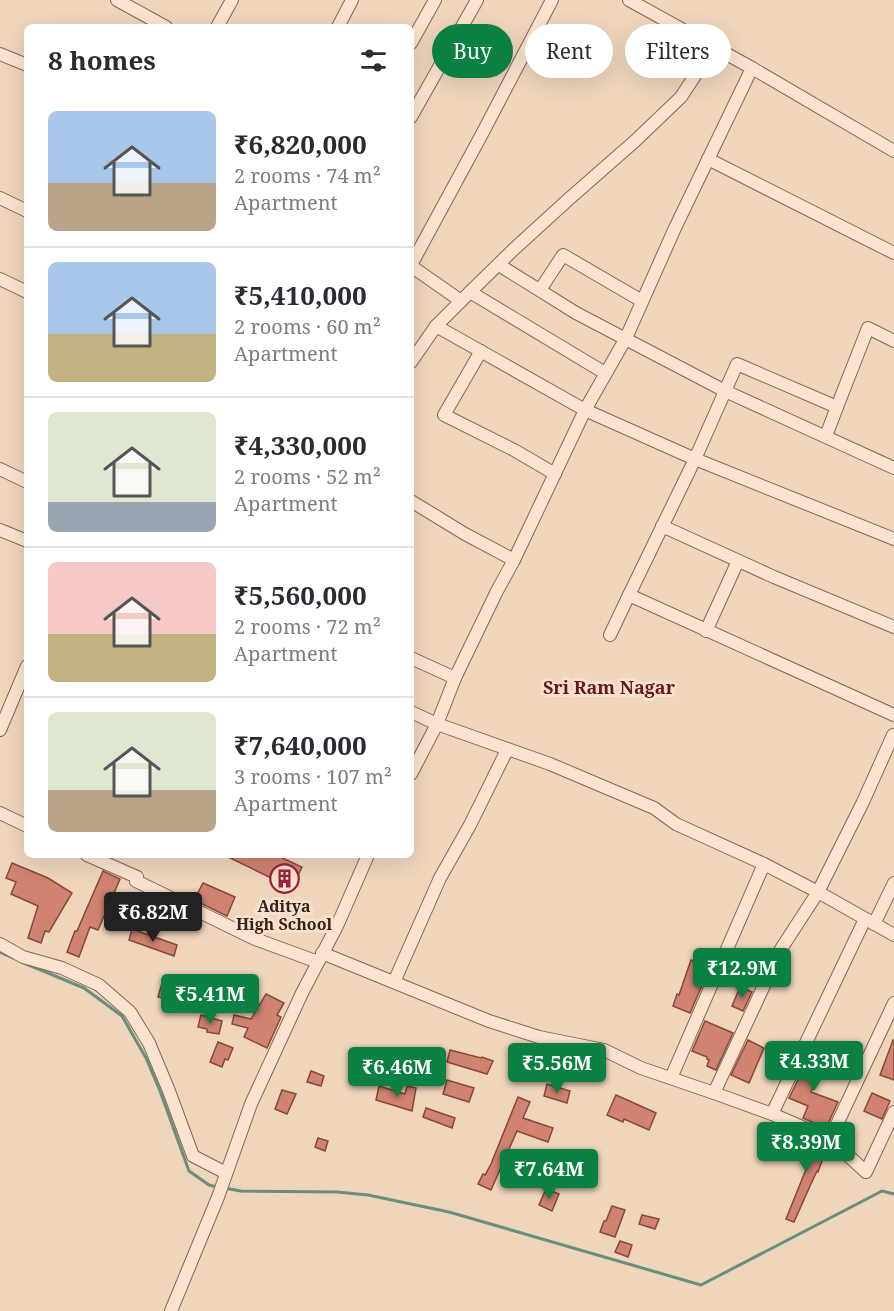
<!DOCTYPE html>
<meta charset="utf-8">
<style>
body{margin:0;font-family:"Noto Serif",serif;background:#f2f2f3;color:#2b2b33;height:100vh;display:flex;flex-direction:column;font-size:22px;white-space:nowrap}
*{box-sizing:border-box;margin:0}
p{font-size:20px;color:#7c7c81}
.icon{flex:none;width:33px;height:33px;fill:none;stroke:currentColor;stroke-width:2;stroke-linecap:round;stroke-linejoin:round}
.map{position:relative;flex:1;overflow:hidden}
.panel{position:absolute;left:24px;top:24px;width:390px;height:834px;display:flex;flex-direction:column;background:#fff;border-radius:9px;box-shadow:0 6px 24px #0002}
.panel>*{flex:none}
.hud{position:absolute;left:432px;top:24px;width:372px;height:54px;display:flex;gap:12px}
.price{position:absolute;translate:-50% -51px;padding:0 14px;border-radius:6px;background:#0b8043;color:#fff;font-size:20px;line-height:39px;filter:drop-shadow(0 2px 3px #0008)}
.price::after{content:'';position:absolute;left:50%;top:36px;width:18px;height:14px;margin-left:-9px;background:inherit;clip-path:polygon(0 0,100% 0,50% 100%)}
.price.on{background:#222;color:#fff}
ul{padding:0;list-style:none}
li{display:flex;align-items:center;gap:18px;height:150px;padding:0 24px}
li+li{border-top:2px solid #e1e1e2}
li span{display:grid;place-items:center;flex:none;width:168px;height:120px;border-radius:9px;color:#555}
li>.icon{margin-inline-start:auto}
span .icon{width:72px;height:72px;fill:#fffc;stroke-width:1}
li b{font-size:26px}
h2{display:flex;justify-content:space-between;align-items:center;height:72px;padding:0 24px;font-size:26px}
.chip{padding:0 21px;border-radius:27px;background:#fff;box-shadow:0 6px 24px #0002;font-size:21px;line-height:54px}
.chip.on{background:#0b8043;color:#fff}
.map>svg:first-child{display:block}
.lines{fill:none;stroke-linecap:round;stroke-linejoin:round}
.stream{stroke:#688e7c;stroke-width:3}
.building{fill:#cf8370;stroke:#87483a;stroke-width:1.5}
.street-casing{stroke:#876555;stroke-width:14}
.street{stroke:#fae4cf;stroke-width:12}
.labels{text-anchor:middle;stroke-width:6;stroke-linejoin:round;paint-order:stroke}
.poi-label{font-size:16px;font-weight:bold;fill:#36221b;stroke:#f7e1cc}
.neighbourhood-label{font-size:18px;font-weight:bold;fill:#641819;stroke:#f7e1cc}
</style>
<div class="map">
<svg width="894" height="1311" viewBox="0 0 894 1311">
<rect width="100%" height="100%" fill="#efd5bc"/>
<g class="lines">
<g class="stream">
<path d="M0,952l13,6"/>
<path d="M24,963l60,25 38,28 24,42 14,33 29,80 20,14 8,2"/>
<path d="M224,1188l17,3 96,1 31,3 81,17 252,73 181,-94 12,3"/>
</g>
</g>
<g class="building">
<path d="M224,855h52l26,12 -10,21z"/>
<path d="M12,863l36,15 24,15 -23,39 -4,-1 -4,12 -13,-5 10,-32 -27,-12 5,-12 -10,-4z"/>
<path d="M103,871l17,8 -22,51 -8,-3 -11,30 -12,-5 8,-21h2z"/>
<path d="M203,883l32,14 -8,19 -33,-16z"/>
<path d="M132,929l45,16 -3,11 -45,-16z"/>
<path d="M691,960l19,7 -20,46 -17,-7 4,-12 2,1z"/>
<path d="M162,983l16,5v2l7,2 -4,11 -23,-6z"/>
<path d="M740,987l12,5 -9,19 -11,-5z"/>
<path d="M266,994l18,9 -7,12 4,2 -14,31 -23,-11 4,-9 -16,-4 2,-9 17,4z"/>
<path d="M201,1015l21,6 -3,13 -12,-2v-3l-9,-2z"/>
<path d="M705,1021l28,12 -17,37 -9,-4 2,-6 -2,-1v-2l-15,-6z"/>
<path d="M748,1040l16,8 -15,35 -18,-8z"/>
<path d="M893,1040l1,1v39l-14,-5z"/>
<path d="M218,1042l15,6 -5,12 -3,-1 -3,8 -12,-5z"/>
<path d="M772,1047l19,9 -5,9 -19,-9z"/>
<path d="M813,1049l15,8 -17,35 27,10 -12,26 -23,-10 5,-12 -19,-8z"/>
<path d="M450,1050l31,8 1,-1 11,4 -6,13 -40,-12z"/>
<path d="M311,1071l13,5 -3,10 -14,-4z"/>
<path d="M447,1080l27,8 -5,14 -26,-8z"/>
<path d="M547,1084l23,7 -3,12 -23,-7z"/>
<path d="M379,1086l26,8 2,-8 9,2 -4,23 -36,-11z"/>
<path d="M282,1090l14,4 -9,20 -12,-5z"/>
<path d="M872,1093l18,8 -8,18 -18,-8z"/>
<path d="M616,1095l40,18 -7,17 -25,-11 -1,3 -16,-7z"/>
<path d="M518,1097l12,5 -7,16 30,10 -5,14 -31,-11 -26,59 -13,-6 5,-10 2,1 6,-11z"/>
<path d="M426,1108l29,10 -3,10 -29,-11z"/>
<path d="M797,1134l26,11 -1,3 4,2 -8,22 -1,-1 -7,15 -16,36 -8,-3 27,-67 -20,-8z"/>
<path d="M318,1138l10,3 -3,10 -10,-4z"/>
<path d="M546,1189l13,5 -7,17 -13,-6z"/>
<path d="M612,1206l13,4 -10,27 -15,-5 4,-11h2z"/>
<path d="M642,1215l17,4 -4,10 -16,-5z"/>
<path d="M620,1241l12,4 -4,12 -13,-5z"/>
</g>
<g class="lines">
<defs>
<g id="street">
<path d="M117,0l49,27"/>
<path d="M629,0l123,68 142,83"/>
<path d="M217,27l15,-27"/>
<path d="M338,27l14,-27"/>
<path d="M411,43l24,-43"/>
<path d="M0,54l27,11"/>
<path d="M411,117l66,-117"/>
<path d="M708,159l186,94"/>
<path d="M0,198l27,13"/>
<path d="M411,265l71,-131 70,-134"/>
<path d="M499,265l77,48 149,78 169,77"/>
<path d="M411,266l50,35"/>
<path d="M0,279l27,13"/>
<path d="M540,290l23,-35 79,46"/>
<path d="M470,292l135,81"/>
<path d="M436,326l149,84 110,49 199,80"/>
<path d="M481,351l-37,64 70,35 41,24"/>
<path d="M411,362l25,-36 34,-34 44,-43 56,-51 65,-57 46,-44 19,-29 11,-23"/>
<path d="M826,436l11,-29"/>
<path d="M0,469l27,13"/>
<path d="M411,501l54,33 49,26"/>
<path d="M662,526l112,51 120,50"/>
<path d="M0,530l27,11"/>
<path d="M629,595l265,120"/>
<path d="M706,631l32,-70"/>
<path d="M610,635l19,-40 66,-136 42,-95 100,43 31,-79 26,13"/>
<path d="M411,658l44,20"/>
<path d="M411,712l26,12 113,40 104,44 22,16 88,40 54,28 76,43"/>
<path d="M0,730l27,-64"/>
<path d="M411,774l26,-50 18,-46 42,-87 17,-31 71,-150 41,-72 49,-110 77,-160"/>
<path d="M0,813l27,13"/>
<path d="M87,855l50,22 -1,4 119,58 63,23"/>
<path d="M874,924l20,-41"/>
<path d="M0,944l23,13 39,11 37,17 31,27 19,31 20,48 24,65 33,17"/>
<path d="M322,953l167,68 50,16 65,13 37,18 73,25 58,21 58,25 36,33 28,-60"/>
<path d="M394,982l46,-104 30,-53 37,-75"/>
<path d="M671,1078l93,-214"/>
<path d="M714,1093l67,-144 37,-57 45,-90 30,-67 1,1"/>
<path d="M772,1114l93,-195"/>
<path d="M830,1139l64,-136"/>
<path d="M171,1311l47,-114 33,-93 51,-111 35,-67 31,-71"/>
</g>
</defs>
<use href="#street" class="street-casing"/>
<use href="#street" class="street"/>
</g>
<defs>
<symbol id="building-ring" viewBox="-11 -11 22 22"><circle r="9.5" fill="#f7e1cc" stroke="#99233d" stroke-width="1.5"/><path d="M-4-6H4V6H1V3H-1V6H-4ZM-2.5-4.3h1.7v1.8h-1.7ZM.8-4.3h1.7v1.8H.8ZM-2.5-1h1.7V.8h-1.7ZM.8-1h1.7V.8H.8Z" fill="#99233d"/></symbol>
</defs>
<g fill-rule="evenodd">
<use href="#building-ring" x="268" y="862" width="33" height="33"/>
</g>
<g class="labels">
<g class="poi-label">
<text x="284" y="912">Aditya<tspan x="284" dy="18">High School</tspan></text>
</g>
<g class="neighbourhood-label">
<text x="609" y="694">Sri Ram Nagar</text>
</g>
</g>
</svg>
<b class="price on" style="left:153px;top:943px">₹6.82M</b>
<b class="price" style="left:742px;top:999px">₹12.9M</b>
<b class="price" style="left:210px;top:1025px">₹5.41M</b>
<b class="price" style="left:814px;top:1092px">₹4.33M</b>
<b class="price" style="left:557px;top:1094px">₹5.56M</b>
<b class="price" style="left:397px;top:1098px">₹6.46M</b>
<b class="price" style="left:806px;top:1173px">₹8.39M</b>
<b class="price" style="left:549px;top:1200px">₹7.64M</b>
<div class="hud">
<a class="chip on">Buy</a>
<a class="chip">Rent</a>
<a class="chip">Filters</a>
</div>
<section class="panel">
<h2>8 homes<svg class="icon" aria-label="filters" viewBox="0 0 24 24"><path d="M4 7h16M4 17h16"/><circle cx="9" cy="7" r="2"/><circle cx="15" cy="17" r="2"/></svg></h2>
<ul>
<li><span style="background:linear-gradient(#a9c7e8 60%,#b9a48a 0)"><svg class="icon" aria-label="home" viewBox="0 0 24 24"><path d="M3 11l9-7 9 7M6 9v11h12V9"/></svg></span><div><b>₹6,820,000</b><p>2 rooms · 74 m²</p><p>Apartment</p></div></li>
<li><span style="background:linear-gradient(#a9c7e8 60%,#c2b280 0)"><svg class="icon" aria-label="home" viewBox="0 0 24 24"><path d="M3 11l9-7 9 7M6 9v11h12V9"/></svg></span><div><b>₹5,410,000</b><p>2 rooms · 60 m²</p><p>Apartment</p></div></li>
<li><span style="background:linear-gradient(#dfe7d0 75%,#9aa5b1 0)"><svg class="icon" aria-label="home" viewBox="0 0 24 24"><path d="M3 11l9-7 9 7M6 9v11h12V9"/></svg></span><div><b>₹4,330,000</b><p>2 rooms · 52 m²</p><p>Apartment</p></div></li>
<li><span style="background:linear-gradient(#f6c9c9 60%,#c2b280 0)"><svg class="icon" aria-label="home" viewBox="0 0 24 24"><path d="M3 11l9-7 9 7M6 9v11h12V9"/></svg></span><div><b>₹5,560,000</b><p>2 rooms · 72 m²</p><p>Apartment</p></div></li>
<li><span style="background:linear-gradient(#dfe7d0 65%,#b9a48a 0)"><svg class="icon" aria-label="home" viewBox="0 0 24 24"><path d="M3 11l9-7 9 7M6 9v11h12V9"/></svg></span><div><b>₹7,640,000</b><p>3 rooms · 107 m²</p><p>Apartment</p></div></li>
</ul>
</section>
</div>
